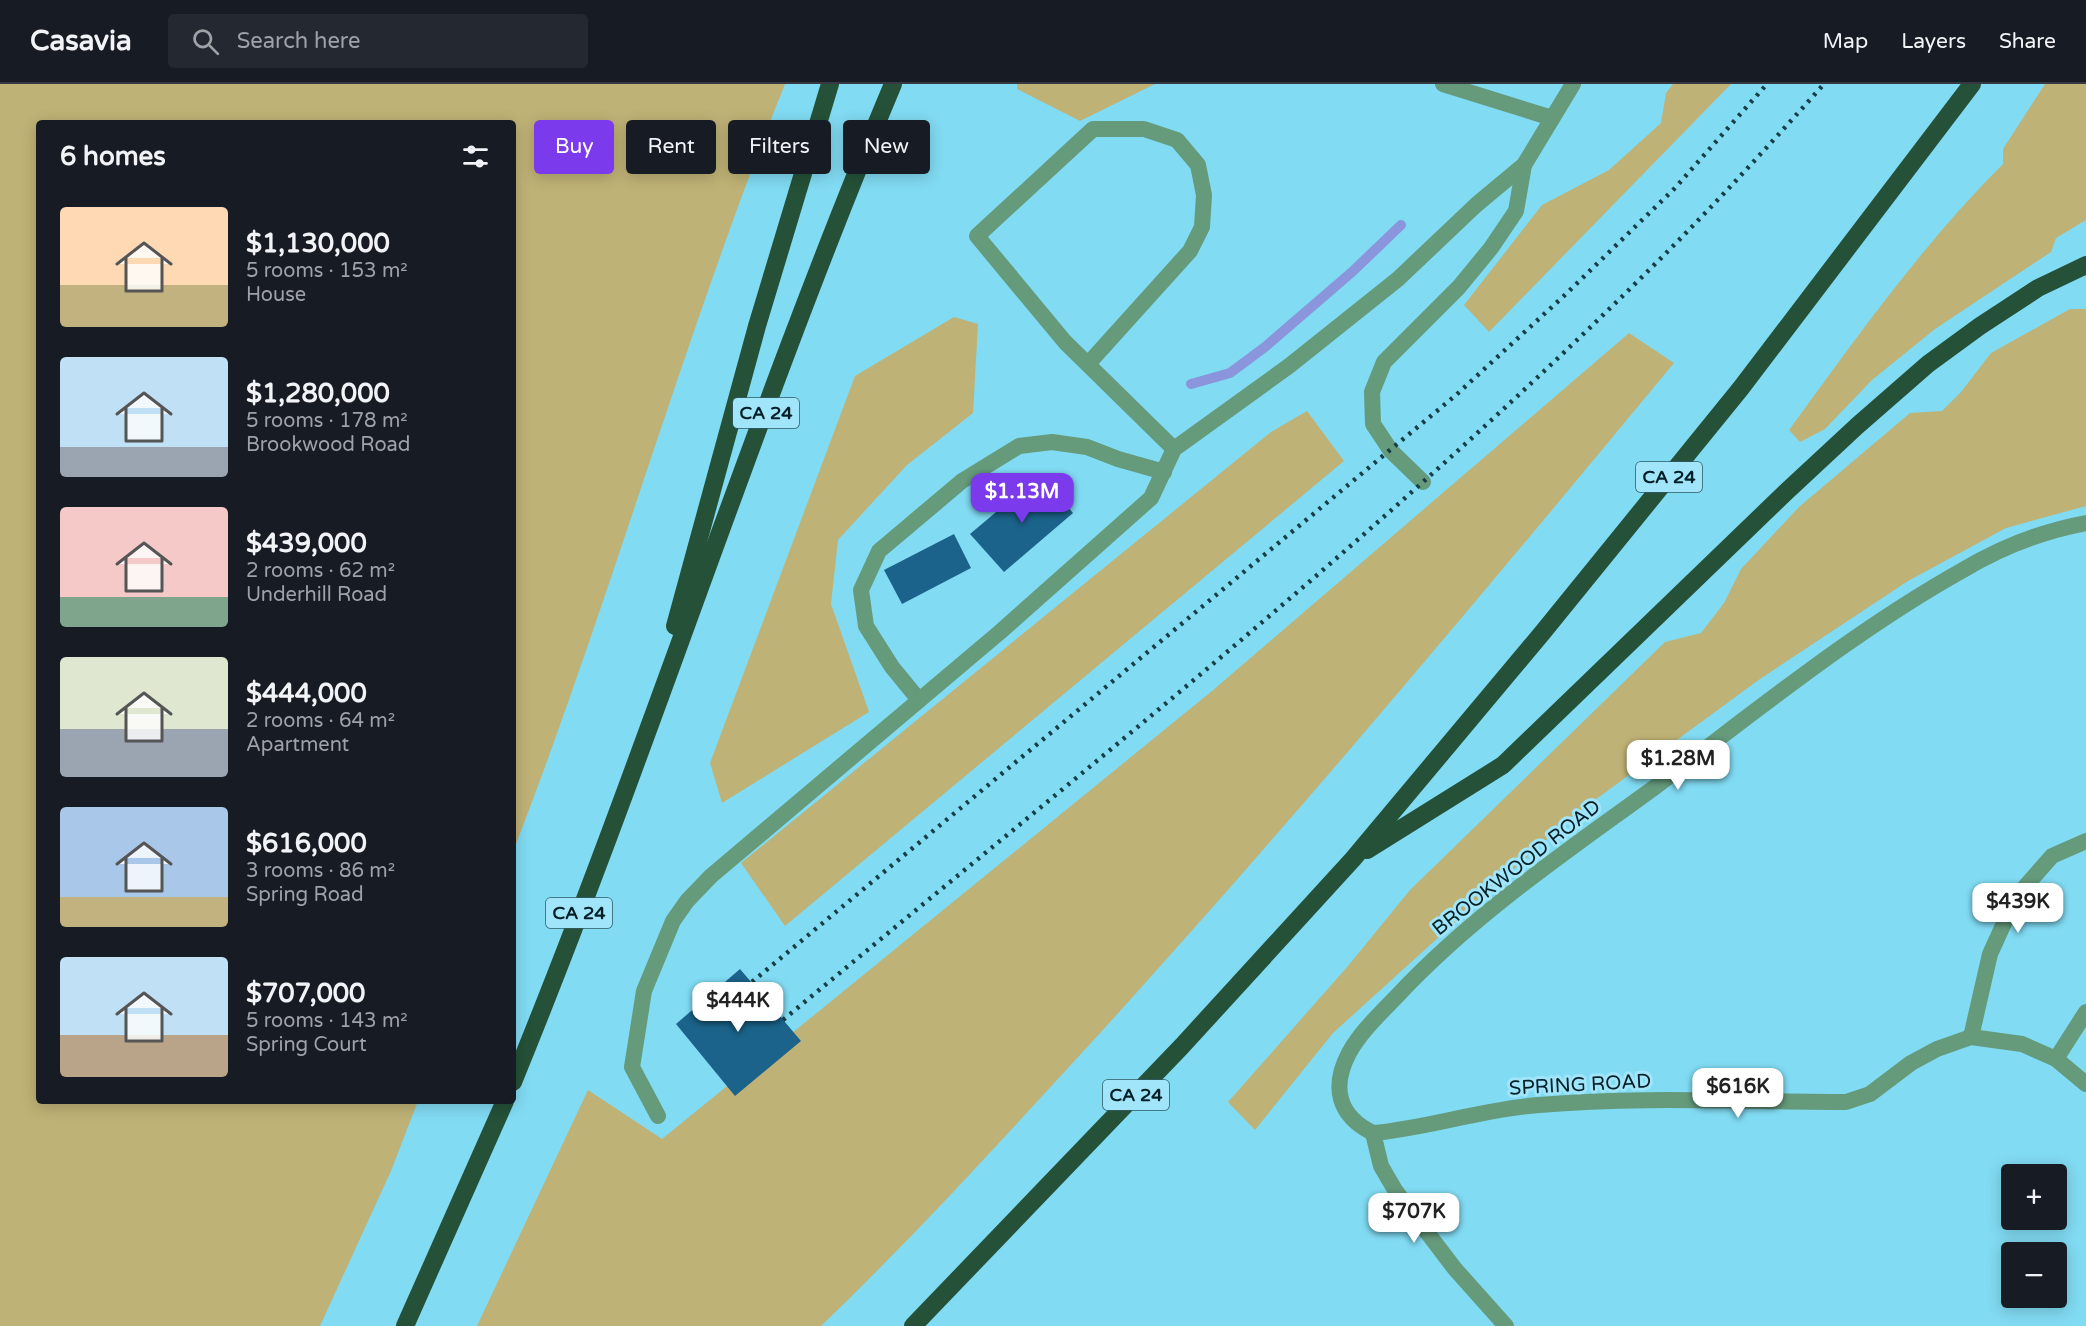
<!DOCTYPE html>
<meta charset="utf-8">
<style>
body{margin:0;font-family:"Varela Round",sans-serif;background:#242831;color:#f1f3f6;height:100vh;display:flex;flex-direction:column;font-size:22px;white-space:nowrap}
*{box-sizing:border-box;margin:0}
p{font-size:20px;color:#9ea1a6}
.icon{flex:none;width:33px;height:33px;fill:none;stroke:currentColor;stroke-width:2;stroke-linecap:round;stroke-linejoin:round}
.map{position:relative;flex:1;overflow:hidden}
.details{position:absolute;left:36px;top:36px;width:480px;height:984px;display:flex;flex-direction:column;background:#171b24;border-radius:6px;box-shadow:0 3px 15px #0003}
.details>*{flex:none}
.top-card{position:absolute;left:534px;top:36px;width:570px;height:54px;display:flex;gap:12px}
.controls{position:absolute;left:2001px;top:1080px;display:grid;gap:12px}
.controls a{display:grid;place-items:center;width:66px;height:66px;border-radius:6px;background:#171b24;box-shadow:0 3px 15px #0003;font-size:30px}
.price{position:absolute;translate:-50% -51px;padding:0 14px;border-radius:12px;background:#fff;color:#222;font-size:20px;line-height:39px;filter:drop-shadow(0 2px 3px #0008)}
.price::after{content:'';position:absolute;left:50%;top:36px;width:18px;height:14px;margin-left:-9px;background:inherit;clip-path:polygon(0 0,100% 0,50% 100%)}
.price.active{background:#7c3aed;color:#fff}
ul{padding:0;list-style:none}
li{display:flex;align-items:center;gap:18px;height:150px;padding:0 24px}
li span{display:grid;place-items:center;flex:none;width:168px;height:120px;border-radius:6px;color:#555}
li>.icon{margin-inline-start:auto}
span .icon{width:72px;height:72px;fill:#fffc;stroke-width:1}
li b{font-size:26px}
h2{display:flex;justify-content:space-between;align-items:center;height:72px;padding:0 24px;font-size:26px}
.tag{padding:0 21px;border-radius:6px;background:#171b24;box-shadow:0 3px 15px #0003;font-size:21px;line-height:54px}
.tag.active{background:#7c3aed;color:#fff}
header{display:flex;align-items:center;gap:36px;box-sizing:border-box;height:84px;padding:0 30px;background:#171b24;border-bottom:2px solid #363941}
header strong{font-size:28px}
nav{display:flex;gap:33px;margin-inline-start:auto;font-size:21px}
.search{width:420px;height:54px;background:#242831;display:flex;align-items:center;gap:15px;box-sizing:border-box;padding:0 21px;border-radius:6px;color:#9ea1a6;font-size:22px}
.map>svg:first-child{display:block}
.green{fill:#bfb276}
.lines{fill:none;stroke-linecap:round;stroke-linejoin:round}
.stream{stroke:#8b95db;stroke-width:10}
.building{fill:#1b638a}
.service{stroke:#659a7b;stroke-width:16}
.minor{stroke:#659a7b;stroke-width:16}
.tertiary{stroke:#659a7b;stroke-width:16}
.motorway{stroke:#245138;stroke-width:18}
.rail{stroke:#173d47;stroke-width:4.5;stroke-dasharray:3 6;stroke-linecap:butt}
.labels{text-anchor:middle;stroke-width:6;stroke-linejoin:round;paint-order:stroke}
.shield{fill:#a0e5f9;stroke:#315a65;stroke-width:1.5}
.shield-label{font-size:18px;font-weight:bold;fill:#021e26}
.street-label{font-size:20px;fill:#021e26;stroke:#a0e5f9}
</style>
<header>
<strong>Casavia</strong>
<div class="search"><svg class="icon" aria-label="search" viewBox="0 0 24 24"><circle cx="10" cy="10" r="6"/><path d="M15 15l6 6"/></svg>Search here</div>
<nav><a>Map</a><a>Layers</a><a>Share</a></nav>
</header>
<div class="map">
<svg width="2086" height="1242" viewBox="0 0 2086 1242">
<rect width="100%" height="100%" fill="#81dbf3"/>
<g class="green">
<path d="M0,0h785c-101,252 -174,515 -272,768v-729h-474v978h379l-27,70 -71,155h-320z"/>
<path d="M1017,0h138l-75,37 -63,-32z"/>
<path d="M1673,0h58l-242,248 -25,-27 78,-100 67,-35 52,-47 5,-30z"/>
<path d="M2045,0h41v136l-30,18 -5,14 -116,77 -63,51 -47,49 -25,13 -11,-12c67,-92 133,-185 214,-266v-15z"/>
<path d="M2070,225h16v197l-80,22 -98,53 -148,98 -191,140 -236,214 -78,97 -27,-28 120,-136 62,-76 255,-248 36,-9 23,-30 17,-34 58,-62 111,-94 32,-2 19,-19 30,-39z"/>
<path d="M954,233l24,7 -5,89 -66,52 -69,75 -7,64 38,108 -147,91 -12,-40 145,-387z"/>
<path d="M1629,249l45,30c-187,226 -375,451 -572,668 -92,100 -183,201 -281,295h-344l111,-236 74,49 550,-448z"/>
<path d="M1307,327l37,50 -559,465 -44,-63 530,-431z"/>
</g>
<g class="lines">
<path class="stream" d="M1191,300l39,-11 35,-26 87,-75 49,-47"/>
</g>
<g class="building">
<path d="M1040,391l33,38 -69,59 -34,-38z"/>
<path d="M954,450l17,34 -69,36 -18,-34z"/>
<path d="M740,885l61,72 -66,55 -59,-72z"/>
</g>
<g class="lines">
<g class="service">
<path d="M1443,0l109,34"/>
<path d="M1088,280l102,-113 12,-24 2,-32 -6,-30 -21,-25 -33,-11h-51l-116,107 88,106 109,107"/>
<path d="M1423,398l-32,-31 -18,-27 -1,-32 12,-30 75,-75 32,-39 25,-37 8,-46"/>
<path d="M919,616l-27,-33 -26,-41 -5,-36 18,-39 83,-70 57,-35 33,-4 35,5 31,12 46,13"/>
<path d="M2056,975l30,-47"/>
<path d="M658,1032l-26,-49 12,-76 29,-70 14,-20 24,-25 289,-244 151,-134 23,-49 115,-83 109,-87 78,-74 48,-40 49,-81"/>
</g>
<g class="minor">
<path d="M1971,953l19,-83 26,-57 36,-41 34,-15"/>
<path d="M1506,1242l-51,-57 -60,-79 -14,-24 -8,-33c56,-5 110,-24 166,-28 102,-9 205,-3 307,-3l24,-8 41,-31 26,-14 34,-12 51,7 34,15 30,25"/>
</g>
<path class="tertiary" d="M1373,1049c-35,-17 -42,-46 -24,-80 12,-22 32,-40 49,-58 76,-81 168,-143 257,-208 100,-75 199,-156 308,-217 37,-22 80,-39 123,-47"/>
<g class="motorway">
<path d="M675,542l82,-300 73,-242"/>
<path d="M1367,766l136,-85 283,-273 71,-66 71,-62 52,-38 58,-38 48,-23"/>
<path d="M513,998c135,-330 242,-670 380,-998"/>
<path d="M405,1242l100,-225"/>
<path d="M913,1242l269,-280 171,-187 190,-227 198,-244 231,-304"/>
</g>
<g class="rail">
<path d="M752,898l704,-587 110,-101 109,-106 92,-104"/>
<path d="M783,936c292,-243 592,-479 862,-746 62,-61 121,-125 179,-190"/>
</g>
</g>
<g class="labels">
<g class="shield">
<rect x="733" y="314" width="66" height="30" rx="4.5"/>
<rect x="1636" y="378" width="66" height="30" rx="4.5"/>
<rect x="546" y="814" width="66" height="30" rx="4.5"/>
<rect x="1103" y="996" width="66" height="30" rx="4.5"/>
</g>
<g class="shield-label">
<text x="766" y="335">CA 24</text>
<text x="1669" y="399">CA 24</text>
<text x="579" y="835">CA 24</text>
<text x="1136" y="1017">CA 24</text>
</g>
<g class="street-label">
<text transform="translate(1516 783) rotate(-38)" y="7">BROOKWOOD ROAD</text>
<text transform="translate(1580 1000) rotate(-3)" y="7">SPRING ROAD</text>
</g>
</g>
</svg>
<div class="controls">
<a>+</a>
<a>−</a>
</div>
<b class="price active" style="left:1022px;top:440px">$1.13M</b>
<b class="price" style="left:1678px;top:707px">$1.28M</b>
<b class="price" style="left:2018px;top:850px">$439K</b>
<b class="price" style="left:738px;top:949px">$444K</b>
<b class="price" style="left:1738px;top:1035px">$616K</b>
<b class="price" style="left:1414px;top:1160px">$707K</b>
<div class="top-card">
<a class="tag active">Buy</a>
<a class="tag">Rent</a>
<a class="tag">Filters</a>
<a class="tag">New</a>
</div>
<section class="details">
<h2>6 homes<svg class="icon" aria-label="filters" viewBox="0 0 24 24"><path d="M4 7h16M4 17h16"/><circle cx="9" cy="7" r="2"/><circle cx="15" cy="17" r="2"/></svg></h2>
<ul>
<li><span style="background:linear-gradient(#ffd9b3 65%,#c2b280 0)"><svg class="icon" aria-label="home" viewBox="0 0 24 24"><path d="M3 11l9-7 9 7M6 9v11h12V9"/></svg></span><div><b>$1,130,000</b><p>5 rooms · 153 m²</p><p>House</p></div></li>
<li><span style="background:linear-gradient(#bfe0f5 75%,#9aa5b1 0)"><svg class="icon" aria-label="home" viewBox="0 0 24 24"><path d="M3 11l9-7 9 7M6 9v11h12V9"/></svg></span><div><b>$1,280,000</b><p>5 rooms · 178 m²</p><p>Brookwood Road</p></div></li>
<li><span style="background:linear-gradient(#f6c9c9 75%,#7fa58c 0)"><svg class="icon" aria-label="home" viewBox="0 0 24 24"><path d="M3 11l9-7 9 7M6 9v11h12V9"/></svg></span><div><b>$439,000</b><p>2 rooms · 62 m²</p><p>Underhill Road</p></div></li>
<li><span style="background:linear-gradient(#dfe7d0 60%,#9aa5b1 0)"><svg class="icon" aria-label="home" viewBox="0 0 24 24"><path d="M3 11l9-7 9 7M6 9v11h12V9"/></svg></span><div><b>$444,000</b><p>2 rooms · 64 m²</p><p>Apartment</p></div></li>
<li><span style="background:linear-gradient(#a9c7e8 75%,#c2b280 0)"><svg class="icon" aria-label="home" viewBox="0 0 24 24"><path d="M3 11l9-7 9 7M6 9v11h12V9"/></svg></span><div><b>$616,000</b><p>3 rooms · 86 m²</p><p>Spring Road</p></div></li>
<li><span style="background:linear-gradient(#bfe0f5 65%,#b9a48a 0)"><svg class="icon" aria-label="home" viewBox="0 0 24 24"><path d="M3 11l9-7 9 7M6 9v11h12V9"/></svg></span><div><b>$707,000</b><p>5 rooms · 143 m²</p><p>Spring Court</p></div></li>
</ul>
</section>
</div>
